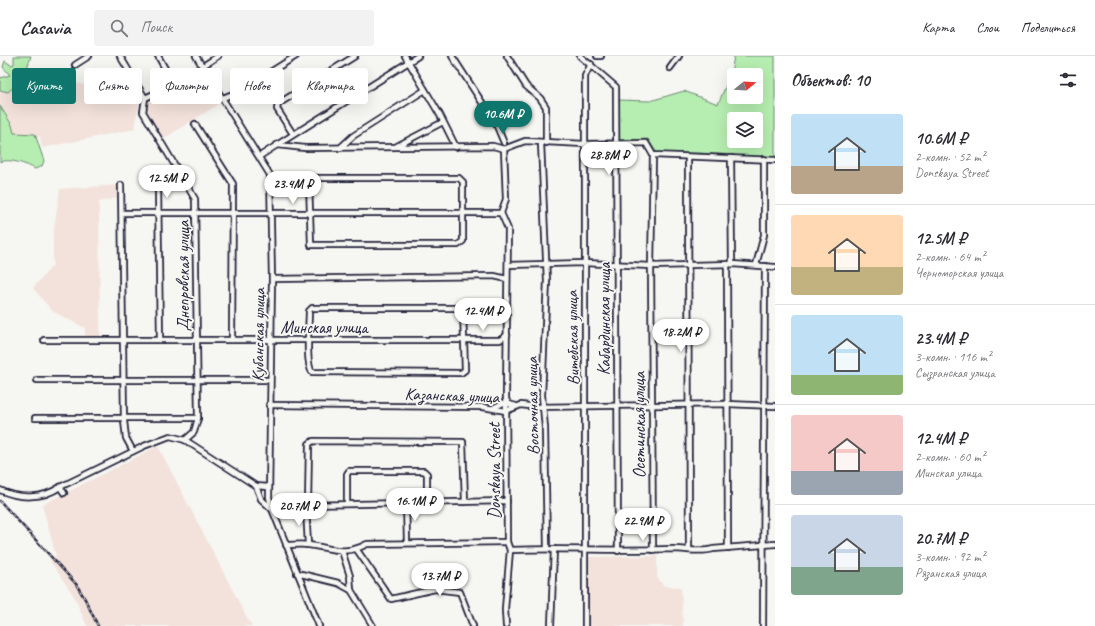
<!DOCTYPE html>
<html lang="ru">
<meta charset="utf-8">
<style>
body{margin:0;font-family:Caveat,sans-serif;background:#f2f2f3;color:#2b2b33;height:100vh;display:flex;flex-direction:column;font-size:15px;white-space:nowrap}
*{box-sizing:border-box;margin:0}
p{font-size:13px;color:#7c7c81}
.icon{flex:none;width:22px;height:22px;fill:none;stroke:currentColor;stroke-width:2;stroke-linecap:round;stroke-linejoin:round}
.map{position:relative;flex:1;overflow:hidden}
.side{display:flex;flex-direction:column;background:#fff;width:320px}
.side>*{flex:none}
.top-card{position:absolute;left:12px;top:12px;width:380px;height:36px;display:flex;gap:8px}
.needle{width:26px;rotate:72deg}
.tools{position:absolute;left:727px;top:12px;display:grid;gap:8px}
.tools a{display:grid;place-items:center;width:36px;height:36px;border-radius:4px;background:#fff;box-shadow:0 4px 16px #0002;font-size:20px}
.price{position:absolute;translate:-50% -34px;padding:0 9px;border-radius:14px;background:#fff;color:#222;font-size:13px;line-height:26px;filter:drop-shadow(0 1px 2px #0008)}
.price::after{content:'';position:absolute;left:50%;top:24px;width:12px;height:9px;margin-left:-6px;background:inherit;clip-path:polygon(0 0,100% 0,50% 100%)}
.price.on{background:#0f766e;color:#fff}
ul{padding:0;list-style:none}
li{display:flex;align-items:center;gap:12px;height:100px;padding:0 16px}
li+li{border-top:1px solid #e1e1e2}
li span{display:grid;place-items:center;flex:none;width:112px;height:80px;border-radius:4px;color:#555}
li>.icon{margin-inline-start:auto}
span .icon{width:48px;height:48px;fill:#fffc;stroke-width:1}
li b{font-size:17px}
h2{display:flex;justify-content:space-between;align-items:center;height:48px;padding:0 16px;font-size:17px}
.pill{padding:0 14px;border-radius:4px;background:#fff;box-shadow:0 4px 16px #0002;font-size:14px;line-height:36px}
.pill.on{background:#0f766e;color:#fff}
header{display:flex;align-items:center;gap:24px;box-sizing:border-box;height:56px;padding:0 20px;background:#fff;border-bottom:1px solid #e1e1e2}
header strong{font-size:19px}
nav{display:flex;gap:22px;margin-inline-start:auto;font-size:14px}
.search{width:280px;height:36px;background:#f2f2f3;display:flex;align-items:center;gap:10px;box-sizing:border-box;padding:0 14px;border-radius:4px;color:#7c7c81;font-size:15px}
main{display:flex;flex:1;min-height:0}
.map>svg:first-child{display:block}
.built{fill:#f3e2db}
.green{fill:#b6edb0;stroke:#6c8876;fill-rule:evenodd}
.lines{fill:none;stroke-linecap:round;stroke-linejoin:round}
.minor-casing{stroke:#22223b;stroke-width:8}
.minor{stroke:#f6f6f2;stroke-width:4.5}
.rail-casing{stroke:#22223b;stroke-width:2.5}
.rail{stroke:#f6f6f2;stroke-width:1;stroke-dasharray:3;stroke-linecap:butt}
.labels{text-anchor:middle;stroke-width:4;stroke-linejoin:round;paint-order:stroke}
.street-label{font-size:17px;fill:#22223b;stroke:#f6f6f2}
</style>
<header>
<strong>Casavia</strong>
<div class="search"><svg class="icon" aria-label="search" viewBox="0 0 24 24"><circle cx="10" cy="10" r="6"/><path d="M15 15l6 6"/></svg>Поиск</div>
<nav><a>Карта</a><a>Слои</a><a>Поделиться</a></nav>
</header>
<main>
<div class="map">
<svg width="775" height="570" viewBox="0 0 775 570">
<rect width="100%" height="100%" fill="#f6f6f2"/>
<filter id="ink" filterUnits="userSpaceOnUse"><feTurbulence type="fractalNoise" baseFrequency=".025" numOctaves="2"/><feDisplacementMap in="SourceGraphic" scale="8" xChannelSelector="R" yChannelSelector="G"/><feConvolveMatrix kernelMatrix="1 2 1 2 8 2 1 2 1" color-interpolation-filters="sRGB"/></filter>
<g filter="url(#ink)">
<g class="built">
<path d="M29,16l111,26 -6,31 -92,19 -2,-11 -28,-3 -12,-26v-17z"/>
<path d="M202,16l20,30 -59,37 -17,-26 2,-12 26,-13z"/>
<path d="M119,129l2,12 -22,5 1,134h-15v-8l-33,-17 -19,-23 20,-23v-30l7,-46z"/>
<path d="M158,390l88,170 6,10h-165l-13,-30 -24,-35 6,-5 -14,-51z"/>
<path d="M657,500v21l7,9 17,1 2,39h-96l-1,-69z"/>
</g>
<g class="green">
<path d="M14,0h17l-5,15h-6l-3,2 3,3 2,8 -3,3 -4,-1 -7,6 -8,-2v-12l10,-3 -7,-8 2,-6 6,4 3,-1z"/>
<path d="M734,0h41v102l-75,-5h-43l-9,-14 -29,2 -1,-41 32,1 34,-10 34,13 13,-30zM734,19h22v22h-22zM734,63h22v22h-22z"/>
<path d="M0,50l12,19 2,8 21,1 9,27 -2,5 -7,3c-8,-5 -26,-11 -35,-7z"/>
</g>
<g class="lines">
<defs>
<g id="minor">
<path d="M120,0l25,42 -2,14 52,87 3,219 -4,14 -9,8"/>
<path d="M158,0l10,18 3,12"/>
<path d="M196,0l74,119 2,104 -3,218 3,12 47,117"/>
<path d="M405,0l35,59 16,32"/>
<path d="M452,0l44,68 8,19"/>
<path d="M507,0l19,30 14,12 6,9v36"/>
<path d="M580,0l36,31 2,464"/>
<path d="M597,0h4"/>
<path d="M75,9l14,-9"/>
<path d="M670,12l9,-12"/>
<path d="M145,42l31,-14 42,-28"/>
<path d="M223,42l17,-7 56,-35"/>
<path d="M195,68l38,60 -1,156"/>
<path d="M293,78l-16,-25 1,-5 77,-48"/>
<path d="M541,87l6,138 -5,114 3,33 2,120"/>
<path d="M277,89l141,-89"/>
<path d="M397,90l46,-24"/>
<path d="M340,92l13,-12 72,-46"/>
<path d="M504,93l2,50 -5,14 7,16 -2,166 1,147 3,8 -5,59 1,17"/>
<path d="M260,100l17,-11 28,3 188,-2 11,3 21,-8 60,3 61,-1 7,12 122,5"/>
<path d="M688,101l1,392"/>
<path d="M731,102l1,106"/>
<path d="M313,122h146l4,4v59l-5,4h-147l-2,-63z"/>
<path d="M121,129l3,236 2,17 7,13"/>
<path d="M158,129l2,155"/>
<path d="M122,157h379"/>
<path d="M508,209l76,-2 67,3 81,-2 43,3"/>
<path d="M727,209l1,283"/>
<path d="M756,209l8,-30v-76"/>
<path d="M272,223l222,-3 13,3"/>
<path d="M312,252h148l3,3 2,59 -4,3 -149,-1c-7,-9 -3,-48 -3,-61z"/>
<path d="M44,284h456l7,-5"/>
<path d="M37,324h233"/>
<path d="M269,349l214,2 23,4 15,-6 16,2 191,-3 47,2"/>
<path d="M493,352l14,-7 2,3 7,2"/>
<path d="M35,362h163"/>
<path d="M256,430l12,1"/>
<path d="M0,434c19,9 43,9 60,-3"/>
<path d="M64,437l-4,-6 84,-41 26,-10 15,4 71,46 5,13 11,10 34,-2 2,-2 199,-4"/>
<path d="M406,446l1,40"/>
<path d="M347,447v-29l2,-3h75l3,3v27"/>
<path d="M308,449l1,-61 4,-3 150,1 2,60"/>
<path d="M306,451l2,38"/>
<path d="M286,489c8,0 15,-1 23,0 22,3 36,11 58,-1l140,-2"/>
<path d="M357,494l34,49 44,-10 25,3 13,34"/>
<path d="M510,494c54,-2 109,1 163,-1 14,0 27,4 40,0l62,-5"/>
<path d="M653,494l-2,-284 2,-111"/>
<path d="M342,495l8,25 1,14"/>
<path d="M297,517l41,10 13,7 22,36"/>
<path d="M551,570l3,-77"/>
<path d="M585,570v-550l6,-12"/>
<path d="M763,570l2,-360"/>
</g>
</defs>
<use href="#minor" class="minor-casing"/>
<use href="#minor" class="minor"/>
<defs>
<path id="rail" d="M0,445l76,83 9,15 13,27"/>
</defs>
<use href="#rail" class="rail-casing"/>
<use href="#rail" class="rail"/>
</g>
</g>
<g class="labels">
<g class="street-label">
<text transform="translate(183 220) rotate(-90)" y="6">Днепровская улица</text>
<text transform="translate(604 263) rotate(-90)" y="6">Кабардинская улица</text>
<text x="324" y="277">Минская улица</text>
<text transform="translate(258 279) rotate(-89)" y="6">Кубанская улица</text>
<text transform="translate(572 282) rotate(-91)" y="6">Витебская улица</text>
<text transform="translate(452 339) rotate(2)" y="6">Казанская улица</text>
<text transform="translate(532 350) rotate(-91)" y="6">Восточная улица</text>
<text transform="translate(639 369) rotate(-90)" y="6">Осетинская улица</text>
<text transform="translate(494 415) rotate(-90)" y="6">Donskaya Street</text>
</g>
</g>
</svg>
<div class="tools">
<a><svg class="needle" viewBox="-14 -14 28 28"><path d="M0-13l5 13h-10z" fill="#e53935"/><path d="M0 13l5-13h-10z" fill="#7c7c81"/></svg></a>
<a><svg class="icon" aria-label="layers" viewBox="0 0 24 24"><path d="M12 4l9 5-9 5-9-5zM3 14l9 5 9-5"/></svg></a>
</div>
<b class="price on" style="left:503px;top:79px">10.6M ₽</b>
<b class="price" style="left:609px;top:120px">28.8M ₽</b>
<b class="price" style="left:167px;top:143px">12.5M ₽</b>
<b class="price" style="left:293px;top:149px">23.4M ₽</b>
<b class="price" style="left:483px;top:276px">12.4M ₽</b>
<b class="price" style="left:681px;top:297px">18.2M ₽</b>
<b class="price" style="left:415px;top:466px">16.1M ₽</b>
<b class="price" style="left:299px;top:471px">20.7M ₽</b>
<b class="price" style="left:643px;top:486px">22.9M ₽</b>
<b class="price" style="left:440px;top:541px">13.7M ₽</b>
<div class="top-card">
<a class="pill on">Купить</a>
<a class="pill">Снять</a>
<a class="pill">Фильтры</a>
<a class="pill">Новое</a>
<a class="pill">Квартира</a>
</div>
</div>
<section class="side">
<h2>Объектов: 10<svg class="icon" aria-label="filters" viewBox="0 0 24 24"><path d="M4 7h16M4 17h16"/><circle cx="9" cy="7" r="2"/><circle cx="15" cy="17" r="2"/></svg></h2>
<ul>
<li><span style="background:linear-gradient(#bfe0f5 65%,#b9a48a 0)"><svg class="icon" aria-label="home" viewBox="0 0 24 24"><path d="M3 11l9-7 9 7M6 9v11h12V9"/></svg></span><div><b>10.6M ₽</b><p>2-комн. · 52 m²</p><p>Donskaya Street</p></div></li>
<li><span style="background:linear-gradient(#ffd9b3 65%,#c2b280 0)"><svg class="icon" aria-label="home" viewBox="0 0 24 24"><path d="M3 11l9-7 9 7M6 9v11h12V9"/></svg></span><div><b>12.5M ₽</b><p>2-комн. · 64 m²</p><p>Черноморская улица</p></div></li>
<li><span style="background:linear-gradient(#bfe0f5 75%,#8fb573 0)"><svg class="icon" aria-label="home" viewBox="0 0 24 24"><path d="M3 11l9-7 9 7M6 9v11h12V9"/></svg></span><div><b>23.4M ₽</b><p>3-комн. · 116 m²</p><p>Сызранская улица</p></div></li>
<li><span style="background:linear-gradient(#f6c9c9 70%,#9aa5b1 0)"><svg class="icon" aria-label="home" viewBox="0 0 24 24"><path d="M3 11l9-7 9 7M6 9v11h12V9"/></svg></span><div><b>12.4M ₽</b><p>2-комн. · 60 m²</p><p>Минская улица</p></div></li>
<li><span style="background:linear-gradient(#c9d6e8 65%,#7fa58c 0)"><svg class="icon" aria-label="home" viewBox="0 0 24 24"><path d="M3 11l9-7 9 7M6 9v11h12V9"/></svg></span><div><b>20.7M ₽</b><p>3-комн. · 92 m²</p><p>Рязанская улица</p></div></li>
</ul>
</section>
</main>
